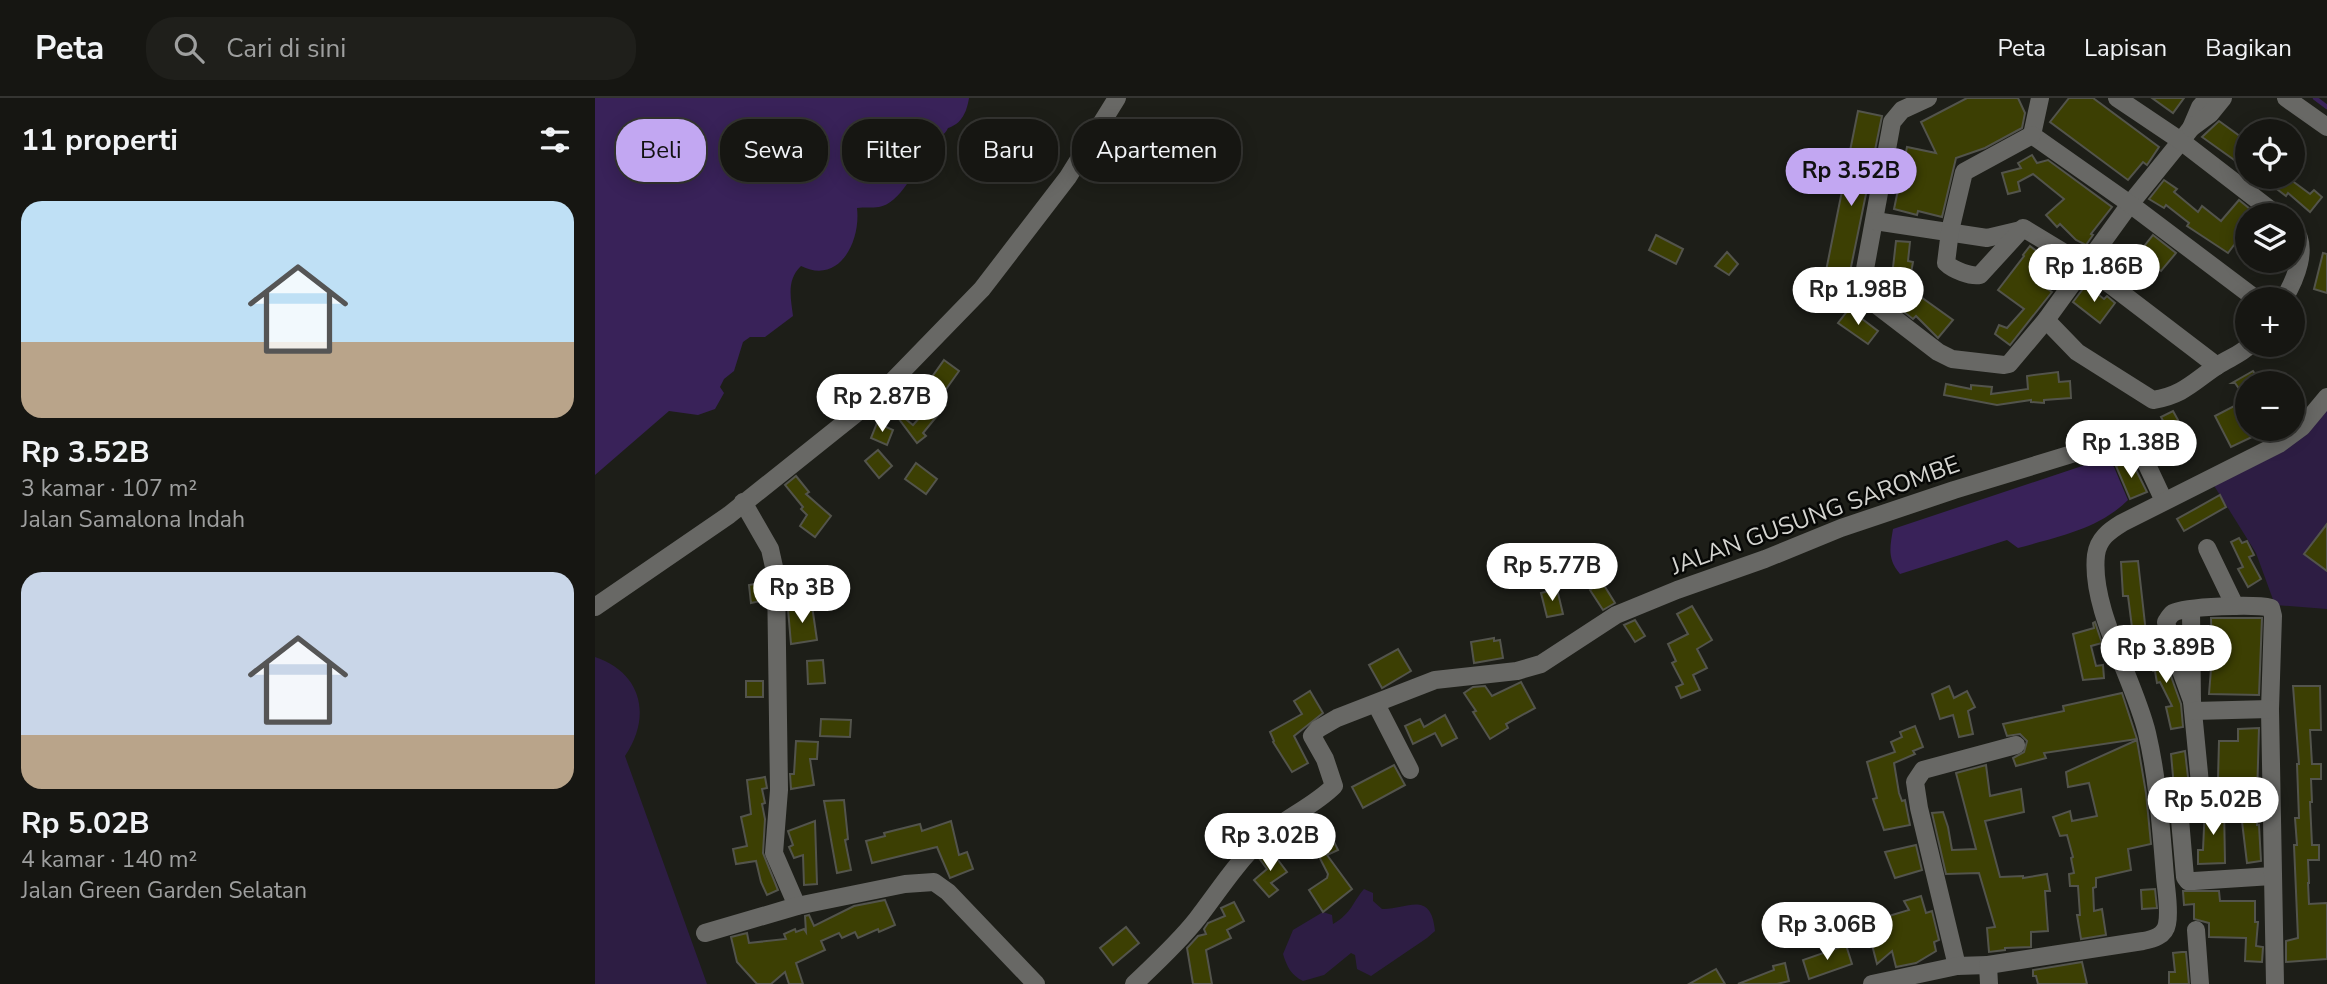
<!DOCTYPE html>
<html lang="id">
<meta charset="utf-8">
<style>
body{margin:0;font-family:"Nunito Sans",sans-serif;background:#1f1f1b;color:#f1f3f6;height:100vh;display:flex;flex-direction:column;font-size:26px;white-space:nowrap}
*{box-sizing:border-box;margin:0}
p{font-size:23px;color:#9e9f9f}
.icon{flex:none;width:38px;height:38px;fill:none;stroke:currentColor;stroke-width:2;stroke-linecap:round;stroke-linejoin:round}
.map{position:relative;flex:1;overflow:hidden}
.sheet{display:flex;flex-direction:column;background:#161612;width:595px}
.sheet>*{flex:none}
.guide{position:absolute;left:21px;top:21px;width:665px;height:63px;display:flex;gap:14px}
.fabs{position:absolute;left:1640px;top:21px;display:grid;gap:14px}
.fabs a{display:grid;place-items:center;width:70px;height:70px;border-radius:50%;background:#161612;box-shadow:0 4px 18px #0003,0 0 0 2px #353532;font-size:35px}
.price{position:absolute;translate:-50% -60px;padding:0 16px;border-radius:24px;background:#fff;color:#222;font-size:23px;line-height:46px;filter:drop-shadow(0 2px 4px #0008)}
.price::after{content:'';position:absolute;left:50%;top:42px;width:21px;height:16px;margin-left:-10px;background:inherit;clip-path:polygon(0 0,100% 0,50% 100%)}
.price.current{background:#c2a7f2;color:#111}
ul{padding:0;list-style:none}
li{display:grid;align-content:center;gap:14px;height:371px;padding:0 21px}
li span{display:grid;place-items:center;height:217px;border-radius:21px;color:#555}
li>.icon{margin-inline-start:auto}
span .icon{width:126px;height:126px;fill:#fffc;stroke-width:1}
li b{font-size:30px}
h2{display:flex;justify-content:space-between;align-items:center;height:84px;padding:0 21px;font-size:30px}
.pill{padding:0 24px;border-radius:28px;background:#161612;box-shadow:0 4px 18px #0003,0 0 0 2px #353532;font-size:24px;line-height:63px}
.pill.current{background:#c2a7f2;color:#111}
header{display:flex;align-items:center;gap:42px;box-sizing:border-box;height:98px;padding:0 35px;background:#161612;border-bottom:2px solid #353532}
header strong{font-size:33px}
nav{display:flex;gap:38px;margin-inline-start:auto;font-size:24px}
.search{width:490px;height:63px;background:#1f1f1b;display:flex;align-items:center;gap:18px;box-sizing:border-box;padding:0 24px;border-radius:28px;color:#9e9f9f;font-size:26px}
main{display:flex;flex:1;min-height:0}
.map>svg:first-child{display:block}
.green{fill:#2d1d43}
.water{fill:#392259}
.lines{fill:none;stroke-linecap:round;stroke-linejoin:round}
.stream{stroke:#392259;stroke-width:4.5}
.building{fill:#3c3f03;stroke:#53544c;stroke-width:2}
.minor{stroke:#686865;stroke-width:18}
.labels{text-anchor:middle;stroke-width:5;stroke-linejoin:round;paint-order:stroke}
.street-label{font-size:24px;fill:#d4d4d0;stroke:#070806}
</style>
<header>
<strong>Peta</strong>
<div class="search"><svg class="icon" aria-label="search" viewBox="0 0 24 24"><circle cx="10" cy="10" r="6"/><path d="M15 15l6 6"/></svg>Cari di sini</div>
<nav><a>Peta</a><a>Lapisan</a><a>Bagikan</a></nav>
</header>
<main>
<section class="sheet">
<h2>11 properti<svg class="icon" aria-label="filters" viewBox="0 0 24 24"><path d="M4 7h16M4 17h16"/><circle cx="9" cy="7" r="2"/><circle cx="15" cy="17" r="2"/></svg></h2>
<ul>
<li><span style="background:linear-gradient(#bfe0f5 65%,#b9a48a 0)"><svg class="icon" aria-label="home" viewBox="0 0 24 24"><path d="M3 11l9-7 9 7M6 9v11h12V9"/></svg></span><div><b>Rp 3.52B</b><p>3 kamar · 107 m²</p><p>Jalan Samalona Indah</p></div></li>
<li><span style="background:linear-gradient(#c9d6e8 75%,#b9a48a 0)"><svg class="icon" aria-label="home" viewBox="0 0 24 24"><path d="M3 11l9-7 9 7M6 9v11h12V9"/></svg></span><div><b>Rp 5.02B</b><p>4 kamar · 140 m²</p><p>Jalan Green Garden Selatan</p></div></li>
</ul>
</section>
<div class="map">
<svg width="1732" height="886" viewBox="0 0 1732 886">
<rect width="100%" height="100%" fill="#1d1e18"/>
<g class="green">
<path d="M1732,307v204l-52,-4 -19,-52 -43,-69z"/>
<path d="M0,559c47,16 57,59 30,99l82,228h-112z"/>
<path d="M769,791l9,4v8l9,8c24,1 49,-20 53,22l-8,7 -56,38 -14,-7 -2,-14 -4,-2 -27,22 -21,6c-12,-6 -16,-14 -20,-27l10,-24 30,-18 9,3 1,9c19,-11 19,-21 31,-35z"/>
</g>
<g class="water">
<path d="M0,0h374c-2,13 -7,26 -21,30 -6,13 -18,9 -30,9l-3,5 7,9c-4,18 -23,53 -43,56 -7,1 -15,0 -22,1 4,34 -18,77 -56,58 -15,14 -10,33 -8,50l-28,21h-15l-7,5 -9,29 -10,8 -4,8 4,6 -9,16 -17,6 -29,-4 -74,64z"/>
<path d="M1511,360l8,9 14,33c-29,29 -71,37 -110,48l-11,-8 -107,34c-13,-15 -10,-27 -7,-45z"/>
</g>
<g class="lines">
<path class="stream" d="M1720,0l12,9"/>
</g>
<g class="building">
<path d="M1372,0h51l7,15 -3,15 -37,20 -29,10 -14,59 -24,-6 -1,4 -23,-6 13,-62 29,6 -15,-31z"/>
<path d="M1474,0h24l66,49 -12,18 -4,-3 -15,18 -78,-58z"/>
<path d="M1557,0h32l-11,15z"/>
<path d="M1263,13l24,5 -39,190 -23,-5z"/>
<path d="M1624,23l22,16 -4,5 10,7v20l-45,-32z"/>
<path d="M1437,57l5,8 11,-3 64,47 -21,27 2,1 -7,10 -10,-5 -16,-16 -3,3 -11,-12 18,-16 -31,-25 -15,8 2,9 -12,3 -6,-21 19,-5 -3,-5z"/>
<path d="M1666,79h26l23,17 4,-4 8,7 -12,15 -22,-19 -2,3z"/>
<path d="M1569,82l13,9 -3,3 24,20 4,-6 19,15 18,-21 11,9 -3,4v20l-5,5 -2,-1 -12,16 -41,-27 2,-3 -23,-18 -2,3 -15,-9z"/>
<path d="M1061,137l27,14 -7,15 -27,-14z"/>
<path d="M1558,137l23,18 -15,18 -23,-17z"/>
<path d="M1301,143l14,1 -2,19 5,1 -6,32h-17z"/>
<path d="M1435,148l27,21 -14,19 9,6 -42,53 -15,-11 4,-9 8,3 17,-19 -26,-19 26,-34 -1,-1z"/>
<path d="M1132,154l11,12 -9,11 -14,-9z"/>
<path d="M1728,155l4,1v39l-13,-4z"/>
<path d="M1491,187l18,14 3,-3 8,7 -15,20 -27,-21z"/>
<path d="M1319,194l39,28 -15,18 -22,-22 -3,3 -14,-11z"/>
<path d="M1254,211l29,22 -10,13 -30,-21z"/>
<path d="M349,262l15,11 -20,28 7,6 -23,28 3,3 -9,7 -18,-24 3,-3 11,9 8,-9 -21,-17 9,-18 15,7z"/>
<path d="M1658,273l8,12h-14v17l-12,-17h-3z"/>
<path d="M1463,274l1,10 11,-1 1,17 -27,2v3l-13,-1v-2l-34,5 -53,-10 2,-11 25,5v-4l21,2 -1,7 37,-5 -1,-13z"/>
<path d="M1641,307l16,32 -21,10 -16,-31z"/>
<path d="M1578,313l10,18 -12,6 -10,-18z"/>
<path d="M282,325l16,7 -6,15 -16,-7z"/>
<path d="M283,352l14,16 -13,12 -14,-17z"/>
<path d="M1536,362l16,32 -17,7 -14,-33z"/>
<path d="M321,365l21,16 -11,15 -21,-15z"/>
<path d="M201,378l13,16 -3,2 25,22 -16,21 -15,-11 7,-11 -6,-6 2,-2 -18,-22z"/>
<path d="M1625,397l6,12 -42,24 -7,-12z"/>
<path d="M1732,426v47l-23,-17z"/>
<path d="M1644,440l3,5 5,-2 7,14 -5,2 12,22 -13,8 -10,-18 5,-2 -12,-25z"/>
<path d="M1543,463l8,72 -13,2 -5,-39h-5l-2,-34z"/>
<path d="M170,484v18l-14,3 -2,-18z"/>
<path d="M1007,484l13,21 -12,7 -13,-20z"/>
<path d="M962,491l6,25 -16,3 -6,-24z"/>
<path d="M217,508l5,34 -26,4 -3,-35z"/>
<path d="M1097,508l20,34 -15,9 10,19 -14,7 7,15 -19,8 -5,-11 7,-3 -11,-21 4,-2 -8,-17 20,-10 -11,-20z"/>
<path d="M1616,520h51l-3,77 -50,-1 3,-37z"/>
<path d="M1040,522l10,16 -10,6 -11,-17z"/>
<path d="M1500,524l7,21 -11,3 5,20 7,-1 1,13 -21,2 -10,-46 21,-6 -1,-5z"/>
<path d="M899,540v3l6,-1 3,18 -29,5 -3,-21z"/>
<path d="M1564,545l22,61 2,23 -12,2 -5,-22 6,-1 -12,-24 -3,1 -2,-12h-2l-3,-9h2l-6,-14z"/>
<path d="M803,551l13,22 -29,17 -13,-23z"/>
<path d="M228,562l2,23 -17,1 -1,-23z"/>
<rect x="151" y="583" width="17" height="16"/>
<path d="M926,584l14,26 -29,16 2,4 -18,11 -17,-27 3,-1 -12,-18 9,-6 12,-1 7,10z"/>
<path d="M1354,588l5,12 13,-7 8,16 -7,4 5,23 -14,3 -6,-22 -13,4 -8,-25z"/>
<path d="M1698,588h27l1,44h-11l2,34h9v15h-10l1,23h-2l2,43h7v15h-11l1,23h-1l1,21 18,-1v56l-41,3v-21l12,-3 -4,-93h3l-2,-27h4l-2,-54h2z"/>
<path d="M715,593l13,22 -29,23 14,27 -16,9 -19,-30 1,-1 -4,-9 32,-18 -8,-13z"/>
<path d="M1527,595l15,46 -93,14 2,5 -30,8 -3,-8 11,-6 3,-11 -7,-7 -13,2 -4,-12 61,-13 -1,-5z"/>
<path d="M850,617l12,23 -15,8 -7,-13 -22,11 -8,-18 15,-7 4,8z"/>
<path d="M226,621l30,1 -1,17 -30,-1z"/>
<path d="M1320,628l8,21 -10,4 2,3 -21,9 5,30 3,8 3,-1 5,25 -26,5 -11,-31 4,-1 -10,-36 28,-10 -4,-10 11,-5 -2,-5z"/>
<path d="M1664,630l-2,69h2l-2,28h2l2,36 -14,2 -7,-58h2v-26h-24l1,-38h19v-12z"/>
<path d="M1542,642l9,53 5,51 -23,5 3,21 -35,8v9l-3,1 1,23 8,-2 4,26 -25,4 -4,-24h3l-2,-29h-8l-1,-12 5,-1 -3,-15 2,-1 -6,-22 -7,1 -7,-19 17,-6 2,10 25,-5 -8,-33 -21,4 -2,-15z"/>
<path d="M201,643l22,1 -1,17h-7l4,26 -23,4 -1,-15h4z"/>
<path d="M1590,653l4,35 -15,1 -3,-33z"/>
<path d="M799,667l11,20 -42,23 -11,-21z"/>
<path d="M1391,667l4,31 31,-7 3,23 -39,9 15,56 23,-1v2l24,-4 3,17h-5l3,40 -17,1v15l-26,1v2l-16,2 -2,-24 8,-1 -16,-54 -33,1 -14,-61 11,-1 5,15 4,23 24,-1 -20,-76z"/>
<path d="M170,679l2,11 -5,1 3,14 -3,1 3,15 -2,34 15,37 -11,5 -6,-13 -5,-21 -20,3 -3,-15 14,-3 -6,-29 10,-3 -4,-34z"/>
<path d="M249,702l4,39 -3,1 6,30 -14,3 -13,-72z"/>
<path d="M1610,708h19l1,57 -27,1v-14h5z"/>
<path d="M728,721l15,31 -11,5 25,34 -29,23 -14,-22 18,-12 1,-4 -23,-45z"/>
<path d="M220,723l2,63 -13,1 -1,-30 -9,3 -5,-11 4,-2 -5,-14z"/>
<path d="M356,723l8,34 8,-3 6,17 -23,9 -13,-31 -65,16 -6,-22 19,-5 -1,-3 36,-9 2,7z"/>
<path d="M1321,747l6,25 -27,8 -10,-26z"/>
<path d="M674,750l18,24 -16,11 7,7 -9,7 -15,-17 13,-11 -8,-11z"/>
<path d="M1560,791l2,19 -15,1 -1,-19z"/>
<path d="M1588,793h36l1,10h35v21h3l-2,24 7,1 -1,15 -17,-1 1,-23 -37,-1v-14l-15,-4v-15l-10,1z"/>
<path d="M1326,798l5,17 6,-2 7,29 -5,2 2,9 -20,12 -20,4 -4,-16 -15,13 -6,-23 -19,6 -4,-12 33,-10 -2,-6 30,-9 -5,-9z"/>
<path d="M290,802l10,25 -16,7 -1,-3 -20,9 -3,-6 -13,6 -3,-5 -18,8 4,9 -29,13 7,21h-14l-4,-12 -14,12h-14l-20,-22 -6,-25 16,-4 2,10 37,-4 -2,-5 11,-5 1,3 8,-3 2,3 -1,-16 4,-1 5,11 40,-20z"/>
<path d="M639,804l10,19 -17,9 4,8 -25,12 6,34h-19l-6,-36 11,-12 8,-2 -2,-5 4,-6 17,-7 -4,-8z"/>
<path d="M531,829l13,16 -26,22 -13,-17z"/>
<path d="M1251,847l6,19 -43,15 -6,-19z"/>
<path d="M1587,854h4l3,32h-20v-12h6l-2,-19z"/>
<path d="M1487,864l5,22h-49l-2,-8h-3v-6z"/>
<path d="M1190,865l4,18 -12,3h-39l36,-14 -1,-4z"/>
<path d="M1121,871l9,15h-36z"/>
</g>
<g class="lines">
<g class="minor">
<path d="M1333,0l-26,12 -10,12 -31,169 4,5 73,56 14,7 52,6 5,-1 37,-44 84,-116 51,-63 10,-13 9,-21 8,-9"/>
<path d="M1522,0l64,43 96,74"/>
<path d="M1691,0l41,29"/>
<path d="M1596,30l19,-14 13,-16"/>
<path d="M1437,37l98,69 126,95"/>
<path d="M1437,37l8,-37"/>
<path d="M1280,123l112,17 38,-9 61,37 131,100"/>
<path d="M1428,130l-43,47c-9,2 -27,-5 -34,-12l4,-32 14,-59 68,-37"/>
<path d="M1689,201c11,-19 26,-52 9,-71"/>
<path d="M1451,222l31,32 76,48c31,-5 41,-19 64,-34 12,-8 23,-11 33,-21"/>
<path d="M148,404l27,47 6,27 3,214 -5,63 23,53"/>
<path d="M1612,450l28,58"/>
<path d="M0,509l134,-92 149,-119 104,-107 86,-112 49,-79"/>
<path d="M1596,512l1,91 9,93 -19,9 -3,5 6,69 3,4h6l78,-5"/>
<path d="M1597,603l-20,-55 -6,-24c2,-3 4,-7 7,-9 13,-7 83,-9 98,-5l2,8 -3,93 5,275"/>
<path d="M781,606l34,66"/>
<path d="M1599,613l76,-2"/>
<path d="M1601,832l4,54"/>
<path d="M110,835l92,-27 108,-22 29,-2 14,10 88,92"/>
<path d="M1362,868l-38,-158 -4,-26 8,-12 93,-25"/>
<path d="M539,886c21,-20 45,-42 63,-65 21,-27 39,-56 64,-79 22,-22 51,-32 73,-54l-9,-27 -13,-23 6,-7 19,-11 98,-38 82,-9 24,-7 75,-49 61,-25 88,-31 76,-31 113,-38 144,-44h31l12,6 23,49"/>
<path d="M1277,886l85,-18 31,-1"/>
<path d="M1394,886l-1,-19 155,-24c10,-2 22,-5 24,-17 3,-14 -1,-34 -2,-48 -4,-48 -7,-96 -18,-143 -13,-54 -57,-124 -51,-178 2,-16 13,-24 26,-32l157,-79 23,-17 25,-30"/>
</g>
</g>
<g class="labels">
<g class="street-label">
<text transform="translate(1220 417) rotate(-20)" y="8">JALAN GUSUNG SAROMBE</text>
</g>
</g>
</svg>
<div class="fabs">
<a><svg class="icon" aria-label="locate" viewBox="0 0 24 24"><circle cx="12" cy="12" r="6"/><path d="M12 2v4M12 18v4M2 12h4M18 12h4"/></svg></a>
<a><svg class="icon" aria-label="layers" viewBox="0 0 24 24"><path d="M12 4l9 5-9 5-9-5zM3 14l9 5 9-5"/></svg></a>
<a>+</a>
<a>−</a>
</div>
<b class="price current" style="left:1256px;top:110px">Rp 3.52B</b>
<b class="price" style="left:1499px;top:206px">Rp 1.86B</b>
<b class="price" style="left:1263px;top:229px">Rp 1.98B</b>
<b class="price" style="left:287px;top:336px">Rp 2.87B</b>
<b class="price" style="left:1536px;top:382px">Rp 1.38B</b>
<b class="price" style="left:957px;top:505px">Rp 5.77B</b>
<b class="price" style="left:207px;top:527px">Rp 3B</b>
<b class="price" style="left:1571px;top:587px">Rp 3.89B</b>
<b class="price" style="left:1618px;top:739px">Rp 5.02B</b>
<b class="price" style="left:675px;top:775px">Rp 3.02B</b>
<b class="price" style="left:1232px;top:864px">Rp 3.06B</b>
<div class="guide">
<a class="pill current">Beli</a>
<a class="pill">Sewa</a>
<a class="pill">Filter</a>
<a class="pill">Baru</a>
<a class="pill">Apartemen</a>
</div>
</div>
</main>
